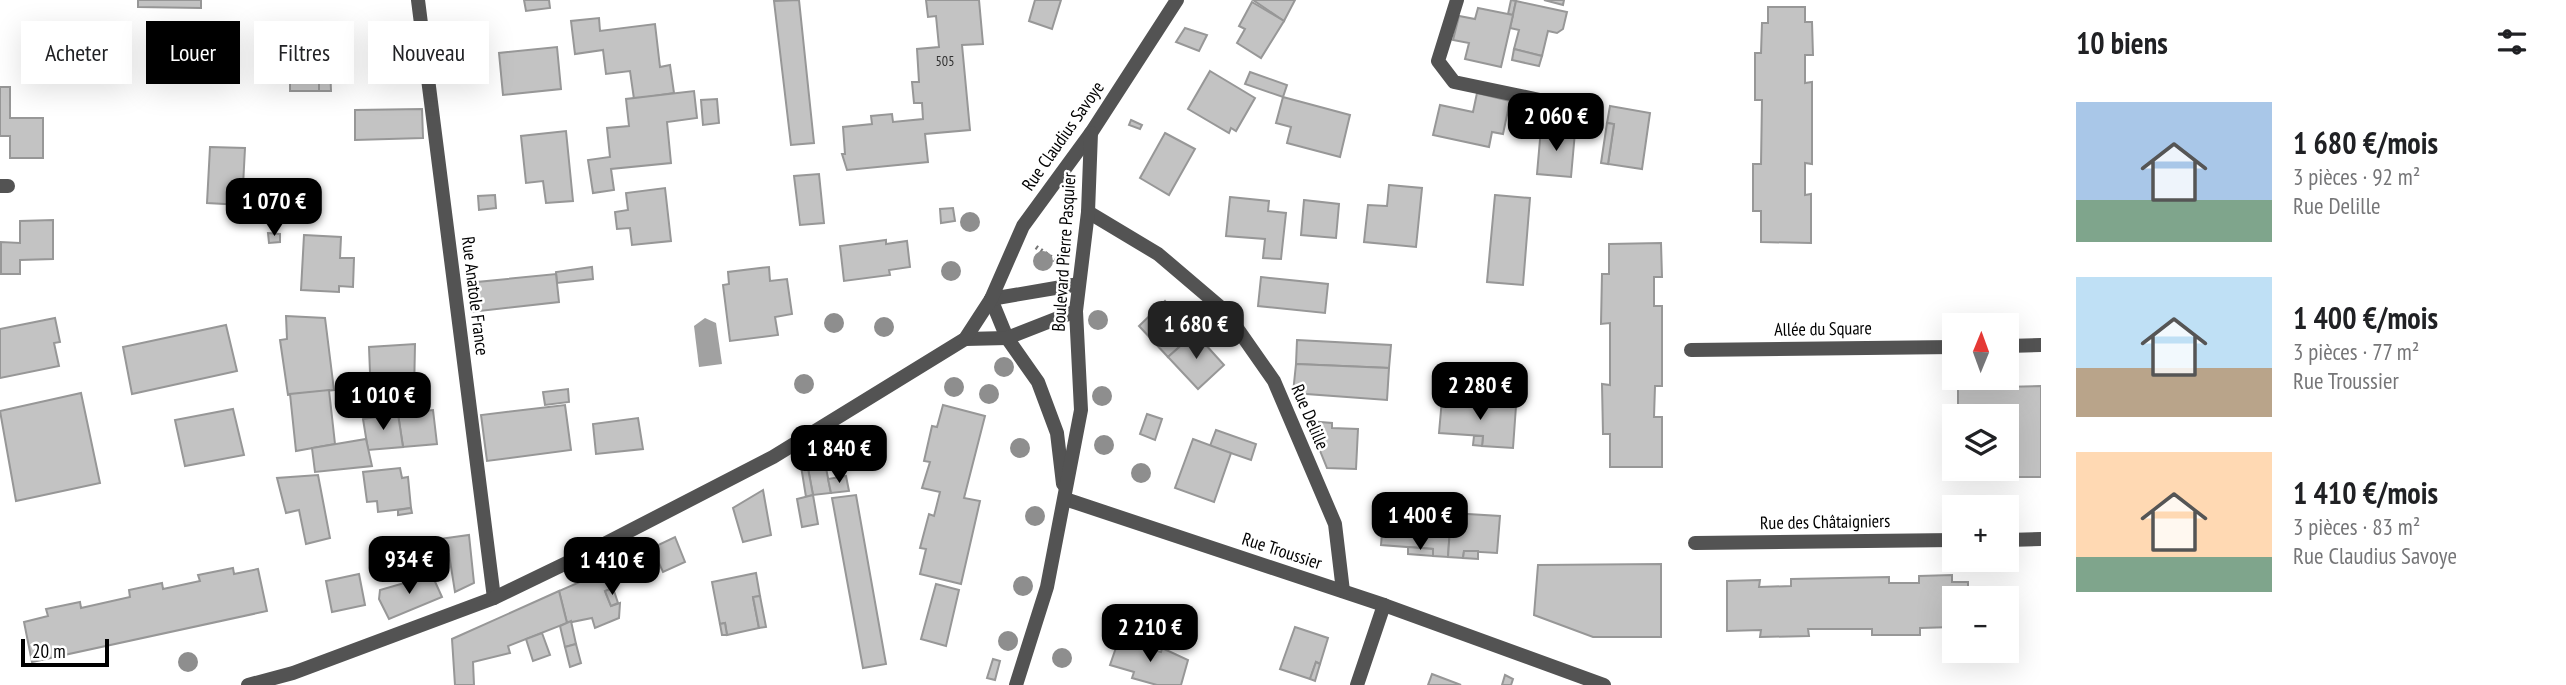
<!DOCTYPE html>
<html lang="fr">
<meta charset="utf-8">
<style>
body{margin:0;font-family:"PT Sans Narrow",sans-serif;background:#f2f2f2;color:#202124;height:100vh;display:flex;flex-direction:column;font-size:26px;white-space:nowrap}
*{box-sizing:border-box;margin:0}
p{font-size:23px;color:#757577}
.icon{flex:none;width:38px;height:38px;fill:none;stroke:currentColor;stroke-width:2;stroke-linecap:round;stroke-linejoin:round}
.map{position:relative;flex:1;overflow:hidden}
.drawer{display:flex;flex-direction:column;background:#fff;width:525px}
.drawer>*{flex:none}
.top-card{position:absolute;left:21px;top:21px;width:665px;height:63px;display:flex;gap:14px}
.needle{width:46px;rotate:1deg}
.controls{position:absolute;left:1942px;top:313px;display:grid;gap:14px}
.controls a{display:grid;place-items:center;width:77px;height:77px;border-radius:0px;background:#fff;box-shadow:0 7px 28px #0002;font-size:35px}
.scale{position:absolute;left:21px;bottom:18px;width:88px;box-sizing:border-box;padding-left:7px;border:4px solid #000;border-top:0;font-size:19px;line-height:24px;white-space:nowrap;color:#000;-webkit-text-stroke:5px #fff;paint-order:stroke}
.price{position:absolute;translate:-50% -60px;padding:0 16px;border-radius:14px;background:#000;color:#fff;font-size:23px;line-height:46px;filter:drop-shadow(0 2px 4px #0008)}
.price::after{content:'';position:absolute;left:50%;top:42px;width:21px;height:16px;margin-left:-10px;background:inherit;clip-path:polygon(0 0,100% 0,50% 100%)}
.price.selected{background:#222;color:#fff}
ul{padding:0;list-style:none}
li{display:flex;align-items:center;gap:21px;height:175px;padding:0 35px}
li span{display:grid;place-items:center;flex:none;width:196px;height:140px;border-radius:0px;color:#555}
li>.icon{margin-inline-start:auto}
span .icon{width:84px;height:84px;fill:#fffc;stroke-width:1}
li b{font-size:30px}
h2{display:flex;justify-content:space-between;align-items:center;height:84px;padding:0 35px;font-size:30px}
.chip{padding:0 24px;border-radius:0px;background:#fff;box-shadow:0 7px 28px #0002;font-size:24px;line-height:63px}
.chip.selected{background:#000;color:#fff}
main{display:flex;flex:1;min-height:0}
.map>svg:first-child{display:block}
.water{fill:#a1a1a1}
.building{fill:#c3c3c3;stroke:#979797;stroke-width:2}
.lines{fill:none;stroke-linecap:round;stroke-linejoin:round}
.path{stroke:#757575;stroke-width:4.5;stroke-dasharray:2 3.5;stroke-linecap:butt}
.service{stroke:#535353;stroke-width:14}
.minor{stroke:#535353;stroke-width:14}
.tree{fill:#8e8e8e}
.labels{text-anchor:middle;stroke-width:5;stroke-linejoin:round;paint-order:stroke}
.number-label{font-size:14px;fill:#313131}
.street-label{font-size:18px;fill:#000;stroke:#fff}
</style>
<main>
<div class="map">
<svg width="2041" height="685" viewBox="0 0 2041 685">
<rect width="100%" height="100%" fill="#fff"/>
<path class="water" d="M705,318l11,5 6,41 -23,3 -5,-41z"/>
<g class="building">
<path d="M138,0h63v8l-63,-1z"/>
<path d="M524,0h25l1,8 -24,3z"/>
<path d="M799,0l15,143 -23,2 -17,-144z"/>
<path d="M926,0h53l4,44 -21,1 8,85 -45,4 3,28 -81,8 -5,-16h3l-2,-27 29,-3 -1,-8 21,-2 1,8 30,-3 -1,-16h-8l-2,-21h7l-2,-33 22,-2 -3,-31 -8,1z"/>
<path d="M1035,0h26l-9,29 -23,-8z"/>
<path d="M1253,0h42l-11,21z"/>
<path d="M1511,0l5,1 -3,14 -5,-1z"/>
<path d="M1544,0h20l-1,5z"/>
<path d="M1516,1l51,11 -4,17 -6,4 -9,-2 -6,25 -28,-7 5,-19 -9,-2z"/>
<path d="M1252,2l32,19 -23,37 -24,-15 8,-14 -6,-3z"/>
<path d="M1768,7h37v15h7l1,33h-8v28l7,-1v82l-7,-1v32l6,-1v49l-50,-1v-31h-8v-47h8l1,-64h-7v-47h6l1,-30h6z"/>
<path d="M1478,8l35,7 -12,52 -36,-8 4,-16 -16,-3 6,-24 16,3z"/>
<path d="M599,18l1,13 55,-7 5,43 10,-2 4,28 -40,6 -4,-28 -24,3 -3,-24 -28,4 -4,-33z"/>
<path d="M326,28v39h-7v24h-29v-62z"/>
<path d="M1185,28l22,7 -8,16 -23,-9z"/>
<path d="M557,47l4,42 -58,6 -4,-42z"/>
<path d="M1514,49l28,7 -3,10 -27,-6z"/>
<path d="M319,67h11l1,24h-12z"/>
<path d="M1210,71l45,27 -19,33 -5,-3 -2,5 -41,-24z"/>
<path d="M1250,72l37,13 -4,12 -38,-13z"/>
<path d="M0,87h10v31h33v40h-33v-22h-10z"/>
<path d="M694,91l3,27 -30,4 4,41 -60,6 3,21 -21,3 -5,-33 22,-3 -3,-29 22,-2 -3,-27z"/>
<path d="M1477,93l33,8 -7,33 -11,-2 -3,15 -56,-12 7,-30 33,7z"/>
<path d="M1283,97l67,18 -10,42 -53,-14 4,-16 -15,-4z"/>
<path d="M717,99l2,24 -16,2 -2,-25z"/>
<path d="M1610,106l40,7 -8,56 -34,-5 6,-40 -7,-1z"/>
<path d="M422,109l1,29 -68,2v-30z"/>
<path d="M1131,120l11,5 -2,4 -11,-4z"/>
<path d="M1607,123l7,1 -6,40 -7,-1z"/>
<path d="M1541,128l34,4 -4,45 -34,-3z"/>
<path d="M566,131l7,70 -27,2 -3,-22 -17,2 -5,-47z"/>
<path d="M1165,133l30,16 -26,46 -29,-17z"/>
<path d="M210,147l35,1 -3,57 -35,-2z"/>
<path d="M819,174l5,49 -24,2 -6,-49z"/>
<path d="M1389,185l33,3 -6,59 -52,-5 4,-37 19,1z"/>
<path d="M665,188l6,53 -39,4 -2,-17 -13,1 -2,-17 13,-2 -2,-17z"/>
<path d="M495,195l1,13 -17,2 -1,-14z"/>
<path d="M1495,195l35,3 -7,87 -36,-3z"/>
<path d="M1230,197l39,4 -1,10 18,2 -5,46 -18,-1 2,-19 -39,-3z"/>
<path d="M1304,200l35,4 -3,34 -35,-3z"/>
<path d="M953,208l2,13 -14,2 -1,-14z"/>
<path d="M53,220v39l-33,1v14h-19v-32l19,1v-22z"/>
<path d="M268,233l12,1v8l-11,1z"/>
<path d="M304,235l37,2 -1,21h14l-1,29 -14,-1v6l-38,-2z"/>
<path d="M886,240v4l21,-3 3,26 -21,3 1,5 -46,6 -4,-35z"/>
<path d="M1661,243l1,34h-8v29h8v80h-7l-1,31h8v50h-52v-33h-7l-1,-50 8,1v-62l-9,1 1,-50h7v-30z"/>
<path d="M592,267l1,12 -36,4 -1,-11z"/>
<path d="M769,267l1,14 17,-2 5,35 -17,3 3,18 -48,6 -7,-56 6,-1 -1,-12z"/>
<path d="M556,274l3,28 -88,10 -4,-29z"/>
<path d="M1261,277l67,7 -3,29 -67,-7z"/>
<path d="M1165,301l30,32 -27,24 -29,-31z"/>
<path d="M286,316l39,2 9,72 -46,5 -8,-55 7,-1z"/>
<path d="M55,318l5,24 -6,1 5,23 -59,12v-49z"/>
<path d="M226,325l11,46 -105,23 -9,-47z"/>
<path d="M1195,333l29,32 -26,24 -30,-32z"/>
<path d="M1297,340l94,5 -2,23 -93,-4z"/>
<path d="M415,344l-1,51 -43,3 -2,-51z"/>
<path d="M1296,364l93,4 -2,32 -94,-7z"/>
<path d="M2041,386v91h-82v-8h48v-53h-49v-28z"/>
<path d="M568,389l1,13 -24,3 -2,-13z"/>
<path d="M329,390l6,54 -39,7 -6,-57z"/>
<path d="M81,393l19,90 -84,18 -16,-90z"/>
<path d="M1442,399l74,7 -3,42 -31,-2 1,-10 -44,-3z"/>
<path d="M565,405l6,45 -84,11 -6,-46z"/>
<path d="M943,405l42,11 -21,82 16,3 -19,83 -41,-10 6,-25 -6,-1 9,-34 5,2 6,-24 -18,-4 8,-26 -6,-1 8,-35 5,1z"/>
<path d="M233,409l11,46 -59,11 -10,-46z"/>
<path d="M433,410l4,34 -34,3 -5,-33z"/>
<path d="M398,414l5,33 -35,3 -5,-31z"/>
<path d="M1147,414l15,5 -7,21 -15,-6z"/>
<path d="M638,418l5,31 -47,5 -3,-30z"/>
<path d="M1308,421l24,2v5l26,1 -2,40 -29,-1z"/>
<path d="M1216,430l40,14 -5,16 -41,-14z"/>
<path d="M1474,436h9l-1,10 -9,-1z"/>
<path d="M366,439l6,27 -57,6 -3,-24z"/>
<path d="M1193,439l38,14 -17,49 -39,-14z"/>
<path d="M823,453l8,40 -18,2 -6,-32z"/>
<path d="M807,463l6,32 -7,2 -5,-31z"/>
<path d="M400,468l2,10 6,-1 3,31 -33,4 -1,-11 -10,1 -4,-30z"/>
<path d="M318,475l12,63 -24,6 -7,-34 -13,3 -9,-35z"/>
<path d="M846,476l3,15 -18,2 -3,-14z"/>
<path d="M763,490l8,45 -28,7 -10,-34z"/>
<path d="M813,495l5,29 -16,3 -5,-28z"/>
<path d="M856,495l30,169 -23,4 -31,-170z"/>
<path d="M411,508l1,5 -14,2v-5z"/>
<path d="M1384,508l67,5 -3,44 -15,-1v-7l-52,-4z"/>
<path d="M1451,513l49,3 -3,37 -33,-2 -1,7 -15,-1z"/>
<path d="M469,535l5,48 -19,9 -6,-38 -15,2 -2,-16z"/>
<path d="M675,537l10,25 -22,10 -11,-24z"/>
<path d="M1408,547l25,2v7l-25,-2z"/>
<path d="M1464,551h14v8l-15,-1z"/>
<path d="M1661,564v73h-68l-59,-22 4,-50z"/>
<path d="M233,568l1,6 24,-5 9,42 -235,51 -8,-40 24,-6 -2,-7 34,-7 1,6 49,-11 -1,-7 33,-7 1,6 37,-8 -2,-6z"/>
<path d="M607,570l6,18 -8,3 6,15 9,-3 -1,15 -24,10 -3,-10 -25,5 -8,-32z"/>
<path d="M756,573l4,23 -7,1 6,31 -32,7 -2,-12 -5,1 -8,-42z"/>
<path d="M359,574l6,31 -33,7 -6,-31z"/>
<path d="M432,575l10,22 -53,22 -10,-20 1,-9z"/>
<path d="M1952,575v7h16v16h-13l-2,29 -33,1v7h-48v-6h-64l1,7 -49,1 1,-7 -34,1v-50l33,-1 -1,7 32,-1v-7l98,-2v6h30v-7z"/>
<path d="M936,584l23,6 -13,56 -25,-7z"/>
<path d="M613,588l5,15 -7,3 -6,-15z"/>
<path d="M559,591l8,32 -59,23 2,7 -37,9 1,23h-19l-3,-46z"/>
<path d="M760,596l6,31 -7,1 -6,-31z"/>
<path d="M571,621l5,23 -11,3 -5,-21z"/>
<path d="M725,623l2,12h-5l-2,-11z"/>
<path d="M1295,627l33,11 -8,26 -4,-2 -6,17 -30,-10z"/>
<path d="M542,633l8,22 -17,6 -7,-22z"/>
<path d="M1120,636l12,3 -1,5 30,8 1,-4 26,12 -7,25h-24l-25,-7 2,-6 -24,-7z"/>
<path d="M576,644l5,19 -11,4 -5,-20z"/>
<path d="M993,659l7,2 -5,19 -8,-2z"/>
<path d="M1316,662l4,2 -5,17 -5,-2z"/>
<path d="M1432,674l29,11h-33z"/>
<path d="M1505,675l8,4 -2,6h-9z"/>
</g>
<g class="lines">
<path class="path" d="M1036,247l25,17"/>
<path class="service" d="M1457,0l-19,61 16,21 109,23"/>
<g class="minor">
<path d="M418,0l76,598"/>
<path d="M0,186h8"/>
<path d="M1088,212l70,42 67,57 49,70 61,143 8,67"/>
<path d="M991,299l16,39 31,44 19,51 6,51"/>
<path d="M991,299l88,-15"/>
<path d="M965,339l42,-1 69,-27"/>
<path d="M2007,346l34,-1"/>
<path d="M1691,350l264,-3"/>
<path d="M1065,499l319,106 220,80"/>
<path d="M2007,540l34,-1"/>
<path d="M1695,543l260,-3"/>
<path d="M248,685l45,-12 201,-75 87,-42 192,-99 192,-118 26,-40 32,-73 68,-93 86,-133"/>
<path d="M1016,685l31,-98 34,-177 -5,-99 12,-99 3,-79"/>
<path d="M1357,685l27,-80"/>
</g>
</g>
<g class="tree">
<circle cx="970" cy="222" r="10"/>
<circle cx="1043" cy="261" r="10"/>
<circle cx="951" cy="271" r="10"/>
<circle cx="1098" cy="320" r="10"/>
<circle cx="834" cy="323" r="10"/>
<circle cx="884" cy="327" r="10"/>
<circle cx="1004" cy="367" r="10"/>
<circle cx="804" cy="384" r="10"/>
<circle cx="954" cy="387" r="10"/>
<circle cx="989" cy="394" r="10"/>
<circle cx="1102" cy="396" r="10"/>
<circle cx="1104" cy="445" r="10"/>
<circle cx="1020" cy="448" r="10"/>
<circle cx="1141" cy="473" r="10"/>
<circle cx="1035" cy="516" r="10"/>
<circle cx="1023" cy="586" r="10"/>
<circle cx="1008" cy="641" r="10"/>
<circle cx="1062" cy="658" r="10"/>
<circle cx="188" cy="662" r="10"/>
</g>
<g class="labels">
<g class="number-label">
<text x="945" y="66">505</text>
</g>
<g class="street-label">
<text transform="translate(1063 136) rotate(-55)" y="6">Rue Claudius Savoye</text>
<text transform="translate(1064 252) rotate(-86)" y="6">Boulevard Pierre Pasquier</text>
<text transform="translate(475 296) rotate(83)" y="6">Rue Anatole France</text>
<text transform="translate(1823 329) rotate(-1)" y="6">Allée du Square</text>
<text transform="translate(1310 417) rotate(67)" y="6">Rue Delille</text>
<text transform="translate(1825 522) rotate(-1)" y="6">Rue des Châtaigniers</text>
<text transform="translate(1282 551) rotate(18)" y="6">Rue Troussier</text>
</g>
</g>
</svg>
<div class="controls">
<a><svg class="needle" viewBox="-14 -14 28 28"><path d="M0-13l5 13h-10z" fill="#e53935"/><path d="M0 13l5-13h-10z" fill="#757577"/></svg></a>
<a><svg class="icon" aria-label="layers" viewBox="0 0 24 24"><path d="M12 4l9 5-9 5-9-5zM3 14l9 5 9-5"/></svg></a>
<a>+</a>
<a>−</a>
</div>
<div class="scale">20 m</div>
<b class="price" style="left:1556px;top:153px">2 060 €</b>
<b class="price" style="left:274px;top:238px">1 070 €</b>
<b class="price selected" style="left:1196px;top:361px">1 680 €</b>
<b class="price" style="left:1480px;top:422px">2 280 €</b>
<b class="price" style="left:383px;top:432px">1 010 €</b>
<b class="price" style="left:839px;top:485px">1 840 €</b>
<b class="price" style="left:1420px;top:552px">1 400 €</b>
<b class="price" style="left:409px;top:596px">934 €</b>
<b class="price" style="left:612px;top:597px">1 410 €</b>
<b class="price" style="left:1150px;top:664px">2 210 €</b>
<div class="top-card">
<a class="chip">Acheter</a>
<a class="chip selected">Louer</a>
<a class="chip">Filtres</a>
<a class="chip">Nouveau</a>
</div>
</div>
<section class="drawer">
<h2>10 biens<svg class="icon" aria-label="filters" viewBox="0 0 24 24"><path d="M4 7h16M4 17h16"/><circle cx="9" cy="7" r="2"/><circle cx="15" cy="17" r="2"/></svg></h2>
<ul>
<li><span style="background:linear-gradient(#a9c7e8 70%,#7fa58c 0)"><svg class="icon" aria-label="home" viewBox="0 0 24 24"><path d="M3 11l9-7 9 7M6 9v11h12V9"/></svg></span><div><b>1 680 €/mois</b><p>3 pièces · 92 m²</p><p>Rue Delille</p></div></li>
<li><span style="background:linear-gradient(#bfe0f5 65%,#b9a48a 0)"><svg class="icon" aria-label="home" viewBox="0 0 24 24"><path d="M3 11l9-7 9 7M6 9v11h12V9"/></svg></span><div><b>1 400 €/mois</b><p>3 pièces · 77 m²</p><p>Rue Troussier</p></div></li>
<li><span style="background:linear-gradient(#ffd9b3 75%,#7fa58c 0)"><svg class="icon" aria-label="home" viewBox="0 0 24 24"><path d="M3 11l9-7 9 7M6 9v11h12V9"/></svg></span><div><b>1 410 €/mois</b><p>3 pièces · 83 m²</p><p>Rue Claudius Savoye</p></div></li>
</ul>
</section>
</main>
